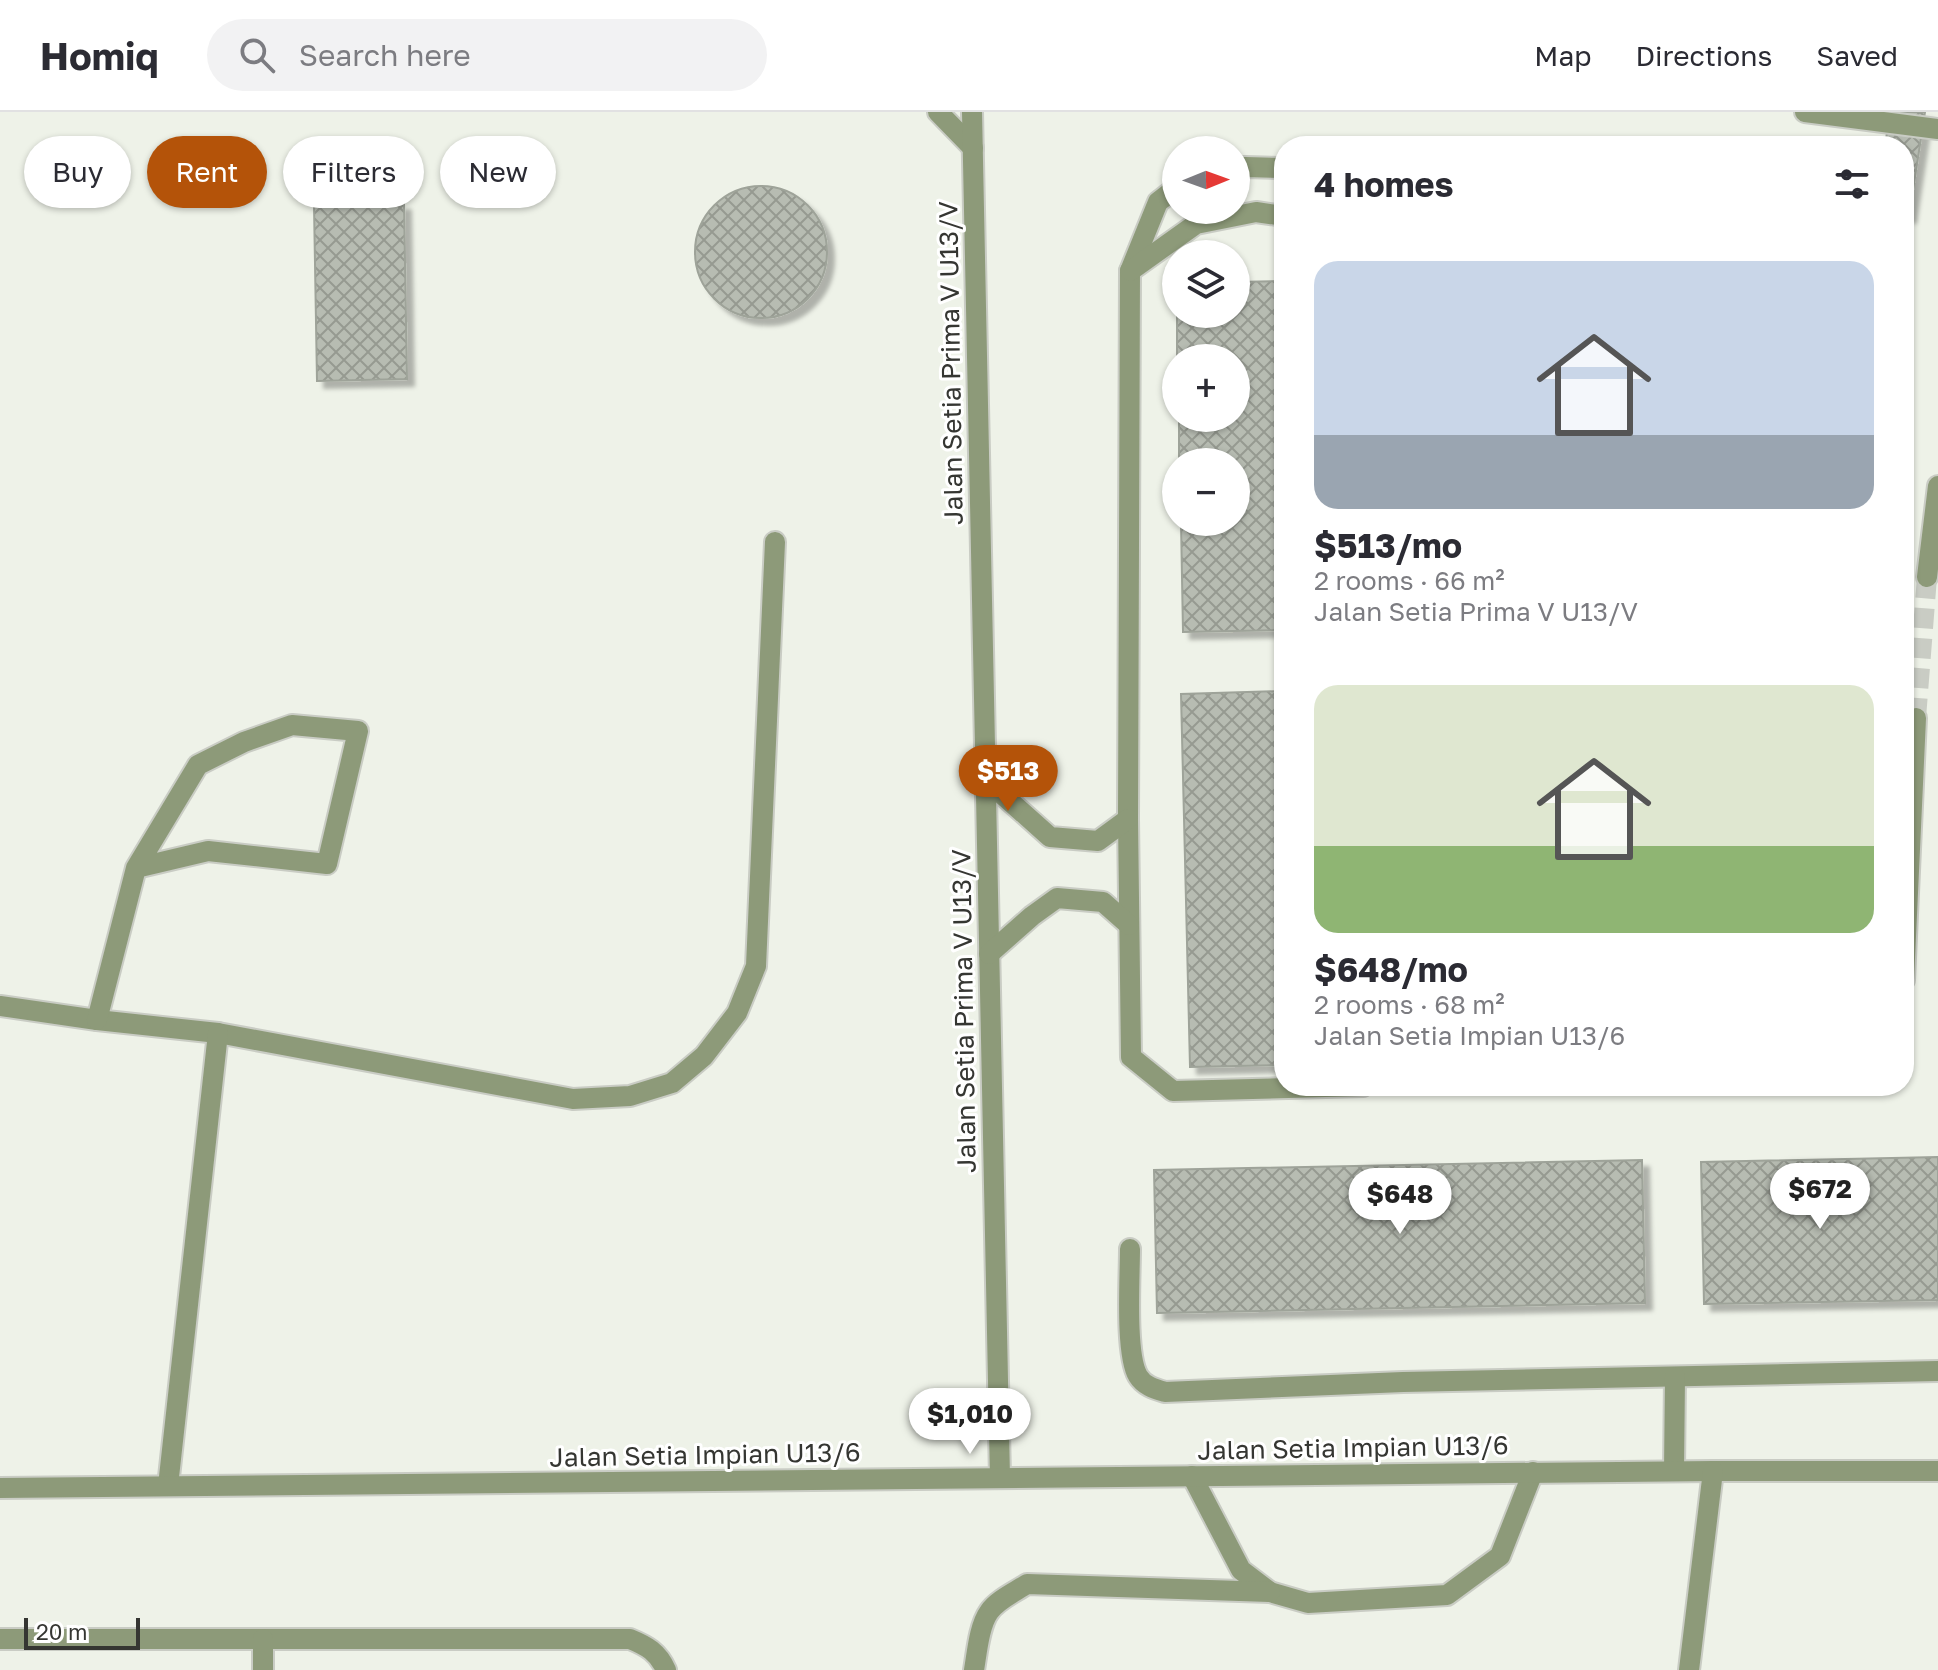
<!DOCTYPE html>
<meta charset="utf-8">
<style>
body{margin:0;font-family:"Golos Text",sans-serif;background:#f2f2f3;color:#2b2b33;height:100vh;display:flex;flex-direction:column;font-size:30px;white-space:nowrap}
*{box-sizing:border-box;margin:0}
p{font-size:26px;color:#7c7c81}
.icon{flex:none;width:44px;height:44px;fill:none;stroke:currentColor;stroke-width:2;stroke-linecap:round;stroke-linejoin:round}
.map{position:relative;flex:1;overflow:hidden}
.sheet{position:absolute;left:1274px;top:24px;width:640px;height:960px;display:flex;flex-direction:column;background:#fff;border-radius:32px;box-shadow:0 2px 6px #0004}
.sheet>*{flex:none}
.guide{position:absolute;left:24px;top:24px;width:760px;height:72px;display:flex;gap:16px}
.needle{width:52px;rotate:89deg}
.controls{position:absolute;left:1162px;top:24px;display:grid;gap:16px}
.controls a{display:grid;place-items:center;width:88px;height:88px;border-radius:50%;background:#fff;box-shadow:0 2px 6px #0004;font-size:40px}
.scale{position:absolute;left:24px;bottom:20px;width:116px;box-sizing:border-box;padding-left:8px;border:4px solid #353632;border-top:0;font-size:22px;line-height:28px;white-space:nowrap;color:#353632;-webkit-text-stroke:6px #fff;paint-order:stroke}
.price{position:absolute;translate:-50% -68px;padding:0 18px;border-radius:28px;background:#fff;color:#222;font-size:26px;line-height:52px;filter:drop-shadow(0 2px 4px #0008)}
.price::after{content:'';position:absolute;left:50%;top:48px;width:24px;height:18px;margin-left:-12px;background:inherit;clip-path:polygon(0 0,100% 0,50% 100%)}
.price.on{background:#b45309;color:#fff}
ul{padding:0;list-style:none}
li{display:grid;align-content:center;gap:16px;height:424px;padding:0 40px}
li span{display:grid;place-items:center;height:248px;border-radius:24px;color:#555}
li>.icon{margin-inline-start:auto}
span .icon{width:144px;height:144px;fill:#fffc;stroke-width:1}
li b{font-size:34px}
h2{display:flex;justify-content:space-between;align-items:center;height:96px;padding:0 40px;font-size:34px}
.tag{padding:0 28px;border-radius:36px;background:#fff;box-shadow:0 2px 6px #0004;font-size:28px;line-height:72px}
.tag.on{background:#b45309;color:#fff}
header{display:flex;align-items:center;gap:48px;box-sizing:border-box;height:112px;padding:0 40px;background:#fff;border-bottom:2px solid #e1e1e2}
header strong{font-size:38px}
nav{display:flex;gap:44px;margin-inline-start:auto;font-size:28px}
.search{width:560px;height:72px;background:#f2f2f3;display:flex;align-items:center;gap:20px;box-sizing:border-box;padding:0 28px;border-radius:44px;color:#7c7c81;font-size:30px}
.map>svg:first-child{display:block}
.building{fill:url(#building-cross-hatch);stroke:#9ea399;stroke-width:2;filter:url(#shadow)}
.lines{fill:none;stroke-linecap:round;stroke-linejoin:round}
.minor-tunnel{stroke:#c9ccc4;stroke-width:20;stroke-dasharray:20 10;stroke-linecap:butt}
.minor-casing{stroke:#c9ccc4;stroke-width:24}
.minor{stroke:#8d9a79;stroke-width:20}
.labels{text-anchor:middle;stroke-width:6;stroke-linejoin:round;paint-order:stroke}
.street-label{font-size:26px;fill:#353632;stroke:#fff}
</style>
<header>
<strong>Homiq</strong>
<div class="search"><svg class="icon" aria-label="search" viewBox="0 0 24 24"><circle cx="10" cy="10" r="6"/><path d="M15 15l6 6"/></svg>Search here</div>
<nav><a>Map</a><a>Directions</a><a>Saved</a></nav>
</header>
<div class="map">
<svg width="1938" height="1558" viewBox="0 0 1938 1558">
<defs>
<pattern id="building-cross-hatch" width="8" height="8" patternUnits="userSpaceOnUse" patternTransform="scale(2)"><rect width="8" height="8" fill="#b7bcb2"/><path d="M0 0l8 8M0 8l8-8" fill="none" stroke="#969a91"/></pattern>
<filter id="shadow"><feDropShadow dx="7" dy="7" stdDeviation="2" flood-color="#0004"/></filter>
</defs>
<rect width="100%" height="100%" fill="#eef2e8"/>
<g class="building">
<path d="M1890,0h35l-16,104 -5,-1v-69h-19z"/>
<circle cx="761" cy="140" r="66"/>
<path d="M404,91l3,176 -90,2 -3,-176z"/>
<path d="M1284,169v349l-101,2 -2,-110h55v-60h-57v-44h57v-60h-59v-44h59v-32z"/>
<path d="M1284,579v374l-94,2 -9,-373z"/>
<path d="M1938,1045v143l-234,4 -3,-142z"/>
<path d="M1642,1048l3,143 -488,10 -3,-143z"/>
</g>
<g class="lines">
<path class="minor-tunnel" d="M1916,606l11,-141"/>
<defs>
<g id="minor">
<path d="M938,0l35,36"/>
<path d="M972,0l28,1366"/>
<path d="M1805,0l133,17"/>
<path d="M1236,56l9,-1 39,1"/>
<path d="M1176,76l-18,14 -28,69 -2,548 3,238 42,34 190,-5"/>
<path d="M1130,159l66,-47 60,-12 28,4"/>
<path d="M1927,465l11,-91"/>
<path d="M986,668l64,57 48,4 30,-22"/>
<path d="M989,842l43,-38 25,-18 46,4 26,23"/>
<path d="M1904,868l12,-262"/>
<path d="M0,894l97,14 121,13 355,66 57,-3 42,-13 32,-27 33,-43 19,-47 19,-424"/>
<path d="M97,908l39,-152 62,-103 46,-23 48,-17 66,6 -31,133 -119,-13 -72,17"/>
<path d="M1130,1137c0,28 -5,105 8,127 6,10 17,13 27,16l238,-10 535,-11"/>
<path d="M1674,1359l1,-94"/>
<path d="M1192,1364l49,94 29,22 38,11 139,-8 53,-39 33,-84"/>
<path d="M168,1374l50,-453"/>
<path d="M0,1376l1713,-17h225"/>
<path d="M0,1527h630c17,7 28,13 36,31"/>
<path d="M263,1527v31"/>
<path d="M974,1558c3,-17 5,-44 15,-58 8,-12 26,-20 38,-28l243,8"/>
<path d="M1689,1558l24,-199"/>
</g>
</defs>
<use href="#minor" class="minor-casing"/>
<use href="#minor" class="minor"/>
</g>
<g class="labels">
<g class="street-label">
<text transform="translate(951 251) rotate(-91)" y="9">Jalan Setia Prima V U13/V</text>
<text transform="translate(964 899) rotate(-91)" y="9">Jalan Setia Prima V U13/V</text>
<text transform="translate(1353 1336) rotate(-1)" y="9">Jalan Setia Impian U13/6</text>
<text transform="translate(705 1343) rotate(-1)" y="9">Jalan Setia Impian U13/6</text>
</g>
</g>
</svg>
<div class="controls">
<a><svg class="needle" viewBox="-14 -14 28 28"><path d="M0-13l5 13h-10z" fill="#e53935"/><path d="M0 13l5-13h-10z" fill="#7c7c81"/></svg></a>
<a><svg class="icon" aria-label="layers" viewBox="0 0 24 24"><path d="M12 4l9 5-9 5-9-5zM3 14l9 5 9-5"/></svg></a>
<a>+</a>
<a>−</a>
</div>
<div class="scale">20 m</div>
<b class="price on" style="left:1008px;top:701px">$513</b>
<b class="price" style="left:1820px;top:1119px">$672</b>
<b class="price" style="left:1400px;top:1124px">$648</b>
<b class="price" style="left:970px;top:1344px">$1,010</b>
<div class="guide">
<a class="tag">Buy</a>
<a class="tag on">Rent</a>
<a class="tag">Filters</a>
<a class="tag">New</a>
</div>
<section class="sheet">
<h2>4 homes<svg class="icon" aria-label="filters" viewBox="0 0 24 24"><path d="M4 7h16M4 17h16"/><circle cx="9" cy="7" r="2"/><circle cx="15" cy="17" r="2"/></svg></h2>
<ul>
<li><span style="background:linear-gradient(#c9d6e8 70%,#9aa5b1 0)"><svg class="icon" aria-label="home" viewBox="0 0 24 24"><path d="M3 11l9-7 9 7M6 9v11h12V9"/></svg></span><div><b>$513/mo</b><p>2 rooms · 66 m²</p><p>Jalan Setia Prima V U13/V</p></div></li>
<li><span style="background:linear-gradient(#dfe7d0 65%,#8fb573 0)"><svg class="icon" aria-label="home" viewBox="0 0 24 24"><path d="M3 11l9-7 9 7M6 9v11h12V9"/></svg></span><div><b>$648/mo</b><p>2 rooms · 68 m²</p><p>Jalan Setia Impian U13/6</p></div></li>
</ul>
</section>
</div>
